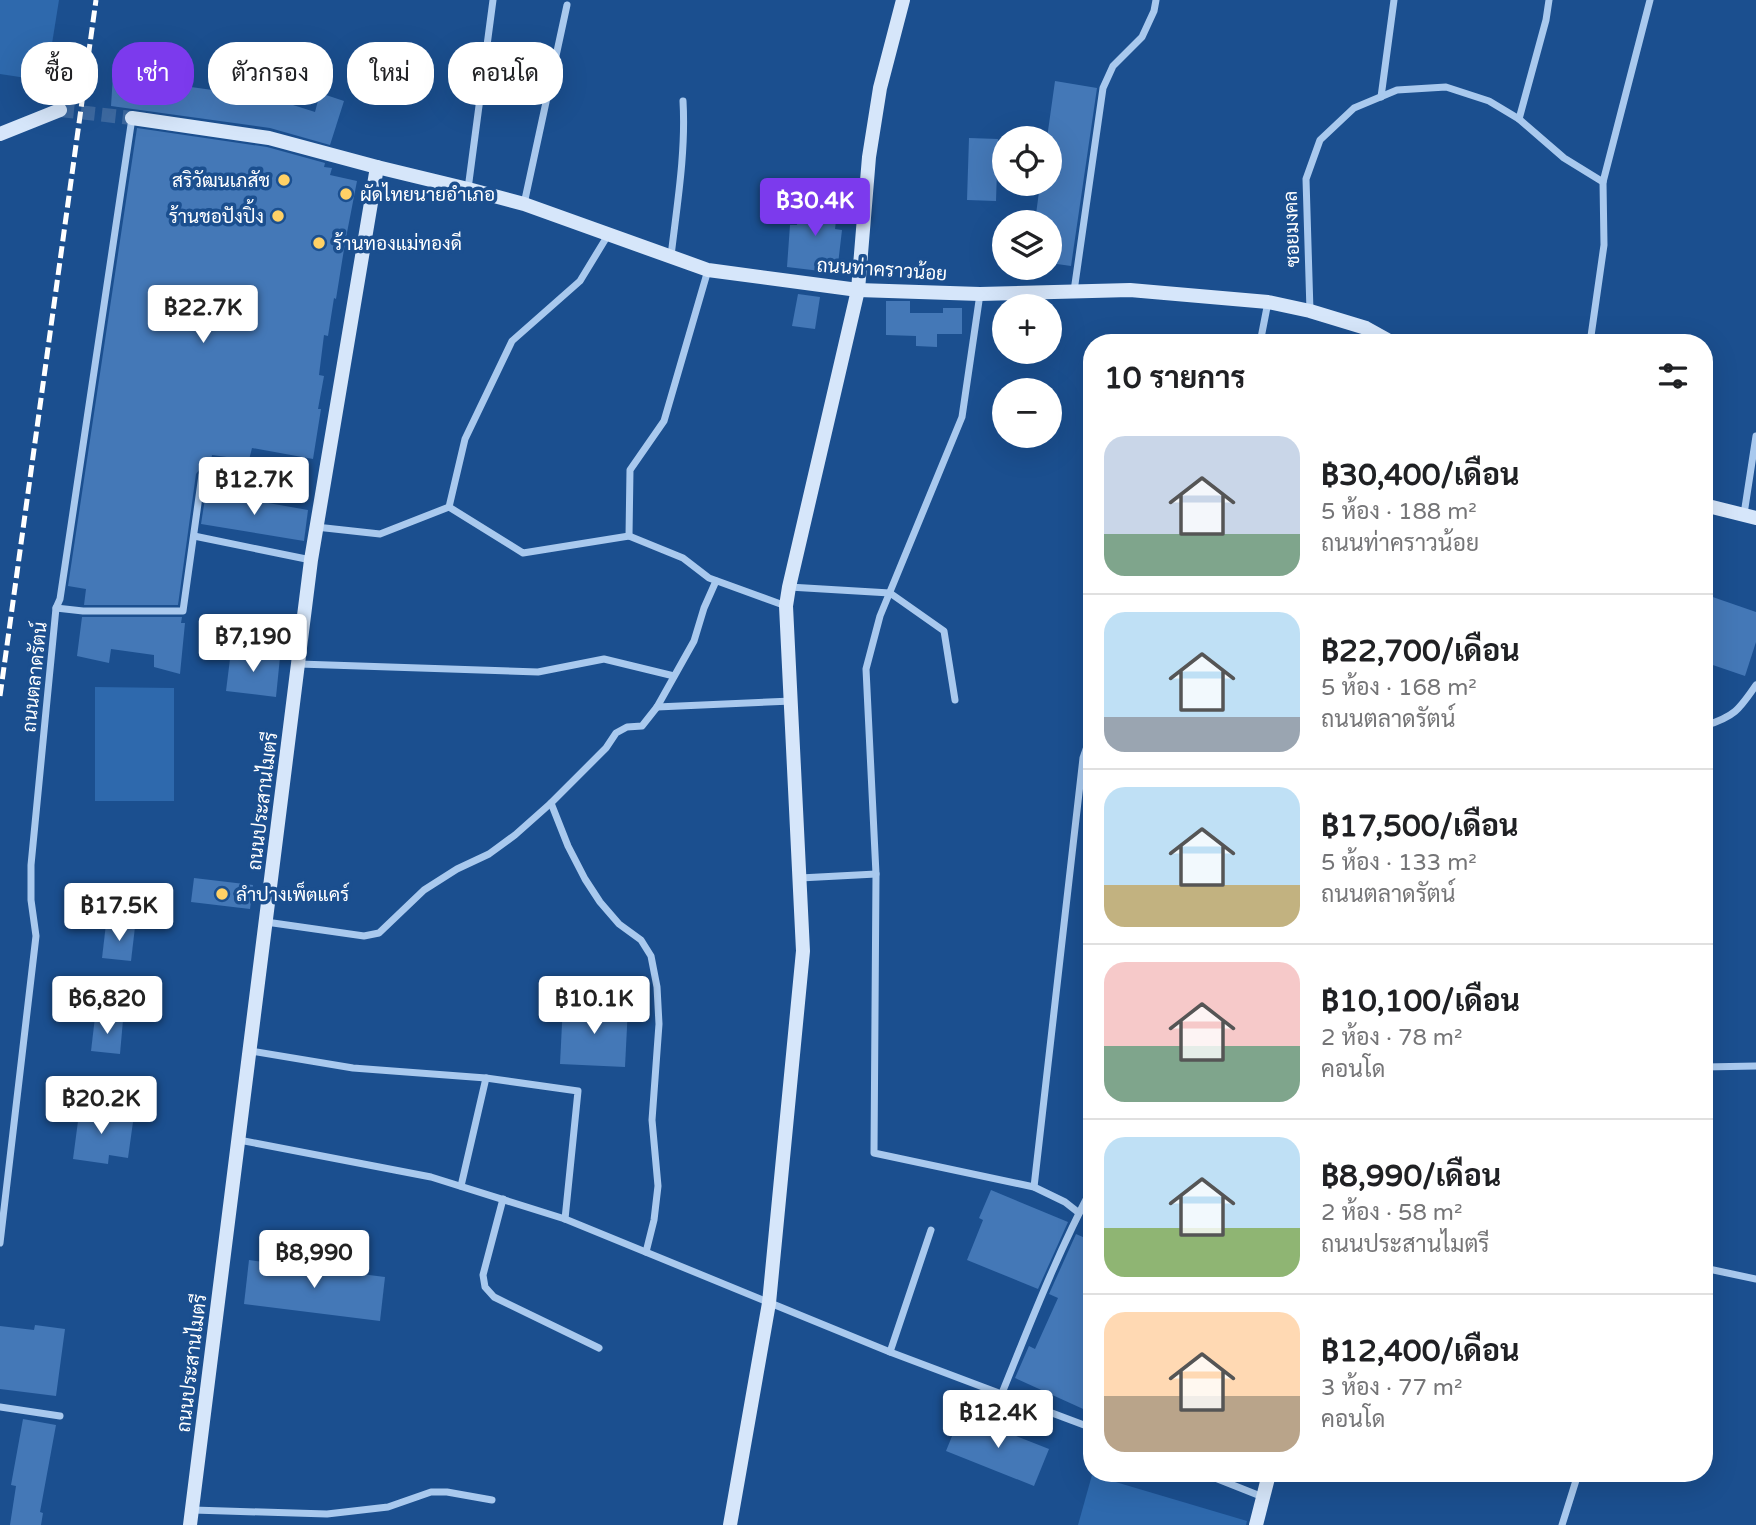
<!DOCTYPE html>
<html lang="th">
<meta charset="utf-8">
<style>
body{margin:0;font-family:"Varela Round",Sarabun,sans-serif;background:#f6f6f6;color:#202124;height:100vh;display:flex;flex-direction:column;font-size:26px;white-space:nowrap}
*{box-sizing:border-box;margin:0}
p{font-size:23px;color:#757577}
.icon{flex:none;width:38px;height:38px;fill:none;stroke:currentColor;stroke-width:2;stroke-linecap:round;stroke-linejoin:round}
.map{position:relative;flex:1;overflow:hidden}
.drawer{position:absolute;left:1083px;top:334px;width:630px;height:1148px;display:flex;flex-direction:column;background:#fff;border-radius:28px;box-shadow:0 7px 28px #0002}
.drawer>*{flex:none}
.top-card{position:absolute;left:21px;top:42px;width:665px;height:63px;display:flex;gap:14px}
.controls{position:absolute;left:992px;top:126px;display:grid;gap:14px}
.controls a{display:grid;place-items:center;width:70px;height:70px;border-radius:50%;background:#fff;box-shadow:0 7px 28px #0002;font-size:35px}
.price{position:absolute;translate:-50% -60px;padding:0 16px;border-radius:7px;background:#fff;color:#222;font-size:23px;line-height:46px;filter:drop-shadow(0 2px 4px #0008)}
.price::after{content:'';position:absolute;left:50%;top:42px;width:21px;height:16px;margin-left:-10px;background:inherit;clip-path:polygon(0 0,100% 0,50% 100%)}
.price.on{background:#7c3aed;color:#fff}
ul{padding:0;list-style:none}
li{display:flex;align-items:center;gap:21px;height:175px;padding:0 21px}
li+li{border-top:2px solid #e0e0e0}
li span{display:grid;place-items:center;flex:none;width:196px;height:140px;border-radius:21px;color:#555}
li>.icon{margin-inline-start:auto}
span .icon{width:84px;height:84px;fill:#fffc;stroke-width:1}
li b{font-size:30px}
h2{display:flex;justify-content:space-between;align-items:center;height:84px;padding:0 21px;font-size:30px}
.tag{padding:0 24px;border-radius:28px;background:#fff;box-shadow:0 7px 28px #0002;font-size:24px;line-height:63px}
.tag.on{background:#7c3aed;color:#fff}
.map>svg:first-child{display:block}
.green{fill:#2e69ad}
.building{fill:#4478b7}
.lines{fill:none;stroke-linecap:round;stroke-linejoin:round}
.secondary-tunnel{stroke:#3d69a0;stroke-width:14;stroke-dasharray:14 7;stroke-linecap:butt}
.street{stroke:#a9c9ee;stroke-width:7}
.secondary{stroke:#d6e6fa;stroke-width:14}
.rail{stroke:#fff;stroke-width:5;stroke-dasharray:12 5;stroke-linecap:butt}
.poi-dot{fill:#ffd166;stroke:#1b4f8f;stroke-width:2.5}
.labels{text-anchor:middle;stroke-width:7;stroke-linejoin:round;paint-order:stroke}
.poi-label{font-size:19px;fill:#fff;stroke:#1b4f8f;text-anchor:start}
.street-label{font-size:19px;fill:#fff;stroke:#1b4f8f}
</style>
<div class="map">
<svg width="1756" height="1525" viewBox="0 0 1756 1525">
<rect width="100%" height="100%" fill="#1b4f8f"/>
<g class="green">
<path d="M0,0h59l-13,81 -46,-7z"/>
<path d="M95,687l79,1v113h-79z"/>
<path d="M1092,1475l155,46 -1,4h-168z"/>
</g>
<g class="building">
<path d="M114,60l20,2 -1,17 138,19 44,14 5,-19 24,8 -14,44 -60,-17 -159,-22z"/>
<path d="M1055,81l42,7 -26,178 -21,-3v-41h-15l5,-38h10v-46h-3z"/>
<path d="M137,128l130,19 58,16 -1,4 8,1 -2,7 27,6 -12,62 -9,56 -2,-1 -6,38 -4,-1 -5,40 5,1 -6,33h3l-8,50 -61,-11 -3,12 -37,-5 -5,29 1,-9 -2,-4 -6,-2 -4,5 -18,131h-94l2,-16 -18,-3z"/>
<path d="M969,138l29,1 -2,62 -29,-1z"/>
<path d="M800,200l38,5 -3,24 7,1 -5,43 -50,-6 3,-42h7z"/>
<path d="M798,294l22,3 -5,32 -23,-3z"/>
<path d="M886,301h24v12h33v-5h19v26h-25v13l-21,-1v-10l-30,-1z"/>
<path d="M206,492l102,18 -4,31 -103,-17z"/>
<path d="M1704,594l52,18v30l-11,34 -41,-14z"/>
<path d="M82,617h100l-1,6h4l-5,51 -26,-7v-12l-43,-6 -2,14 -32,-7z"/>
<path d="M231,651l49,6 -4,40 -50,-6z"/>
<path d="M194,878l59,7 -3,24 -59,-7z"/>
<path d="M106,924l29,3 -4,34 -29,-3z"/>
<path d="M563,1004l65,3 -3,60 -65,-3z"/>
<path d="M95,1017l28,3 -3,34 -29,-3z"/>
<path d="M80,1106l31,4 -1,8 23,4 -5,36 -19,-3 -1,9 -35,-5z"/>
<path d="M991,1190l77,32 -30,67 -71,-29 16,-40 -4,-2z"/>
<path d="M1076,1234l16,7v172l-77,-35 14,-32 6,3 23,-51 -9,-4z"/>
<path d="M249,1260l136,17 -5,44 -136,-17z"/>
<path d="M35,1325l30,4 -9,67 -56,-7v-63l34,4z"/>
<path d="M961,1414l88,35 -15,37 -88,-35z"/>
<path d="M23,1419l33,6 -16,87 3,1 -2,12h-31l6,-39 -5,-1z"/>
</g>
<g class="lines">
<path class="secondary-tunnel" d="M60,110l72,8"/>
<g class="street">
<path d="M1381,97l13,-97"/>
<path d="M1519,119l27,-99 3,-20"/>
<path d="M468,189l25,-189"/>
<path d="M524,204l43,-199"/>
<path d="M671,256c6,-51 15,-104 12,-155"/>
<path d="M1074,291l29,-203 10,-22 29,-29 12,-26 2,-11"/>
<path d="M980,294l-18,123 -82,199 -14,53 10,205 -2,279 160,34 31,15 14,11"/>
<path d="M1310,311l-4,-132 14,-39 34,-32 43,-18 49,-3 43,14 30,18 45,39 39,24"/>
<path d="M1260,343l8,-41"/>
<path d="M1590,343l14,-98 -1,-63 47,-182"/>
<path d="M449,507l74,46 106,-17 54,22 26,20 77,28"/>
<path d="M1744,514l12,-78"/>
<path d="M316,527l64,7 69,-27 16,-68 47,-98 68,-60 28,-46"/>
<path d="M194,536l117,24"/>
<path d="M629,536l1,-66 34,-49 44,-151"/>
<path d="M789,587l101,6 54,38 11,69"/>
<path d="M56,608l27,3h100l19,-136"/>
<path d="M299,664l239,8 66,-13 70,17"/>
<path d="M657,707l135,-6"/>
<path d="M1704,726c30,-9 35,-16 52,-41"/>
<path d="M551,803l17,43 17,33 15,23 19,22 22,16 10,16 6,31 2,37 -7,96 6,66 -4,34 -8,32"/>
<path d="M800,878l76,-4"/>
<path d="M266,922l98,14 15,-3 45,-43 33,-21 32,-15 26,-19 36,-32 55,-55 10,-15 11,-6 15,-1 15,-19 37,-66 10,-33 12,-27"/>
<path d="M251,1051l102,17 133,10 92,13 -13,128"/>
<path d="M1704,1067l52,-1"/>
<path d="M239,1140l192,37 134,42 325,133 202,76"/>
<path d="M461,1186l25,-108"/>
<path d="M1034,1187l49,-429 9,-26"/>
<path d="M503,1199l-20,76 2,12 9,10 105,51"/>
<path d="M0,1243l36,-307 -5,-36v-35l25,-257 4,-9 72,-481"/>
<path d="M1704,1268l52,11"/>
<path d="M890,1352l41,-122"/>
<path d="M1002,1393c28,-69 55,-139 90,-205"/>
<path d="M0,1407l60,9"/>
<path d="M1205,1474l58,23"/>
<path d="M193,1510l134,4 61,-7 43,-15h16l45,8"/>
<path d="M1562,1525l16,-51"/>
</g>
<g class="secondary">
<path d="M132,118l137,20 108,29 91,22 56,15 184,66 150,20 122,4 150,-4 138,12 42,9 56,17 27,15"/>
<path d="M0,134l60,-24"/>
<path d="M1704,505l52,13"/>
<path d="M190,1525l121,-965 66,-393"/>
<path d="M730,1525l39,-222 34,-352 -17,-345 3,-19 69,-297 11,-133 11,-69 23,-88"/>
<path d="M1256,1525l13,-51"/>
</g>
<path class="rail" d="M0,696l96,-696"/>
</g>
<g class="poi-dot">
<circle cx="284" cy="180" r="7"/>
<circle cx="346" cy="194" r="7"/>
<circle cx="278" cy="216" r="7"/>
<circle cx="319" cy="243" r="7"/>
<circle cx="222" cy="894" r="7"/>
</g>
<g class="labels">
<g class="poi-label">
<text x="270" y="187" text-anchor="end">สริวัฒนเภสัช</text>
<text x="360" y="201">ผัดไทยนายอำเภอ</text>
<text x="264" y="223" text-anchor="end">ร้านชอปังปิ้ง</text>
<text x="333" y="250">ร้านทองแม่ทองดี</text>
<text x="236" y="901">ลำปางเพ็ตแคร์</text>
</g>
<g class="street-label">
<text transform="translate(1291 229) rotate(-92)" y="7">ซอยมงคล</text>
<text transform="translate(882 269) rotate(4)" y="7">ถนนท่าคราวน้อย</text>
<text transform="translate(34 677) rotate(-84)" y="7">ถนนตลาดรัตน์</text>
<text transform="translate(262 801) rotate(-83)" y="7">ถนนประสานไมตรี</text>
<text transform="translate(191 1363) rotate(-83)" y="7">ถนนประสานไมตรี</text>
</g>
</g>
</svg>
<div class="controls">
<a><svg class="icon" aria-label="locate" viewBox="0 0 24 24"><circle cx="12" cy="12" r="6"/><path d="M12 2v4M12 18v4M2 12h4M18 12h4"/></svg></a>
<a><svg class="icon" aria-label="layers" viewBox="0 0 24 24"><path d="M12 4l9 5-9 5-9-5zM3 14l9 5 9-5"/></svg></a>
<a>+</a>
<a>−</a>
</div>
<b class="price on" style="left:815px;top:238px">฿30.4K</b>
<b class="price" style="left:203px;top:345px">฿22.7K</b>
<b class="price" style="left:254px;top:517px">฿12.7K</b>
<b class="price" style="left:253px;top:674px">฿7,190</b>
<b class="price" style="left:119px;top:943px">฿17.5K</b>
<b class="price" style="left:107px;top:1036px">฿6,820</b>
<b class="price" style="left:594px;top:1036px">฿10.1K</b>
<b class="price" style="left:101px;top:1136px">฿20.2K</b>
<b class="price" style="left:314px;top:1290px">฿8,990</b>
<b class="price" style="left:998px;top:1450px">฿12.4K</b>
<div class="top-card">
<a class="tag">ซื้อ</a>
<a class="tag on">เช่า</a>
<a class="tag">ตัวกรอง</a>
<a class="tag">ใหม่</a>
<a class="tag">คอนโด</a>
</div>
<section class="drawer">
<h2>10 รายการ<svg class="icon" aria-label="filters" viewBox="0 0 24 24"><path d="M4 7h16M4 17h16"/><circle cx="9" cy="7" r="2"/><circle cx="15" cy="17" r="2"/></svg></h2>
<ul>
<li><span style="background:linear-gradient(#c9d6e8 70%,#7fa58c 0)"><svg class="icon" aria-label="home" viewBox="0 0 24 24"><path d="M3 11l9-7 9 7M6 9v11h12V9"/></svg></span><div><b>฿30,400/เดือน</b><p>5 ห้อง · 188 m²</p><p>ถนนท่าคราวน้อย</p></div></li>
<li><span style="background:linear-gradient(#bfe0f5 75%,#9aa5b1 0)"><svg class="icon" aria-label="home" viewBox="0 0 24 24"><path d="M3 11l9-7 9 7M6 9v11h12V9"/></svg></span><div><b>฿22,700/เดือน</b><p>5 ห้อง · 168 m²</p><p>ถนนตลาดรัตน์</p></div></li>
<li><span style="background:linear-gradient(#bfe0f5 70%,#c2b280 0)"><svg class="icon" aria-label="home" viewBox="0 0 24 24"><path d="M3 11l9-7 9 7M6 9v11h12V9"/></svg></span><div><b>฿17,500/เดือน</b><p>5 ห้อง · 133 m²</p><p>ถนนตลาดรัตน์</p></div></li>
<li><span style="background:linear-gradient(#f6c9c9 60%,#7fa58c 0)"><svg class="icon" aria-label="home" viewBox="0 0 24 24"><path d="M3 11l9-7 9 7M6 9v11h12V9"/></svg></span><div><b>฿10,100/เดือน</b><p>2 ห้อง · 78 m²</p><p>คอนโด</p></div></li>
<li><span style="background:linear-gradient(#bfe0f5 65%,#8fb573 0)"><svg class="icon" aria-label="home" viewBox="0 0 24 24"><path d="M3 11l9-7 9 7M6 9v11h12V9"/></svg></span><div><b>฿8,990/เดือน</b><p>2 ห้อง · 58 m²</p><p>ถนนประสานไมตรี</p></div></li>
<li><span style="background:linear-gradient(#ffd9b3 60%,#b9a48a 0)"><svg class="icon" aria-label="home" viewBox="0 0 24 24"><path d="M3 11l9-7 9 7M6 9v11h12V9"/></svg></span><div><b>฿12,400/เดือน</b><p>3 ห้อง · 77 m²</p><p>คอนโด</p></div></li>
</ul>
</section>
</div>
